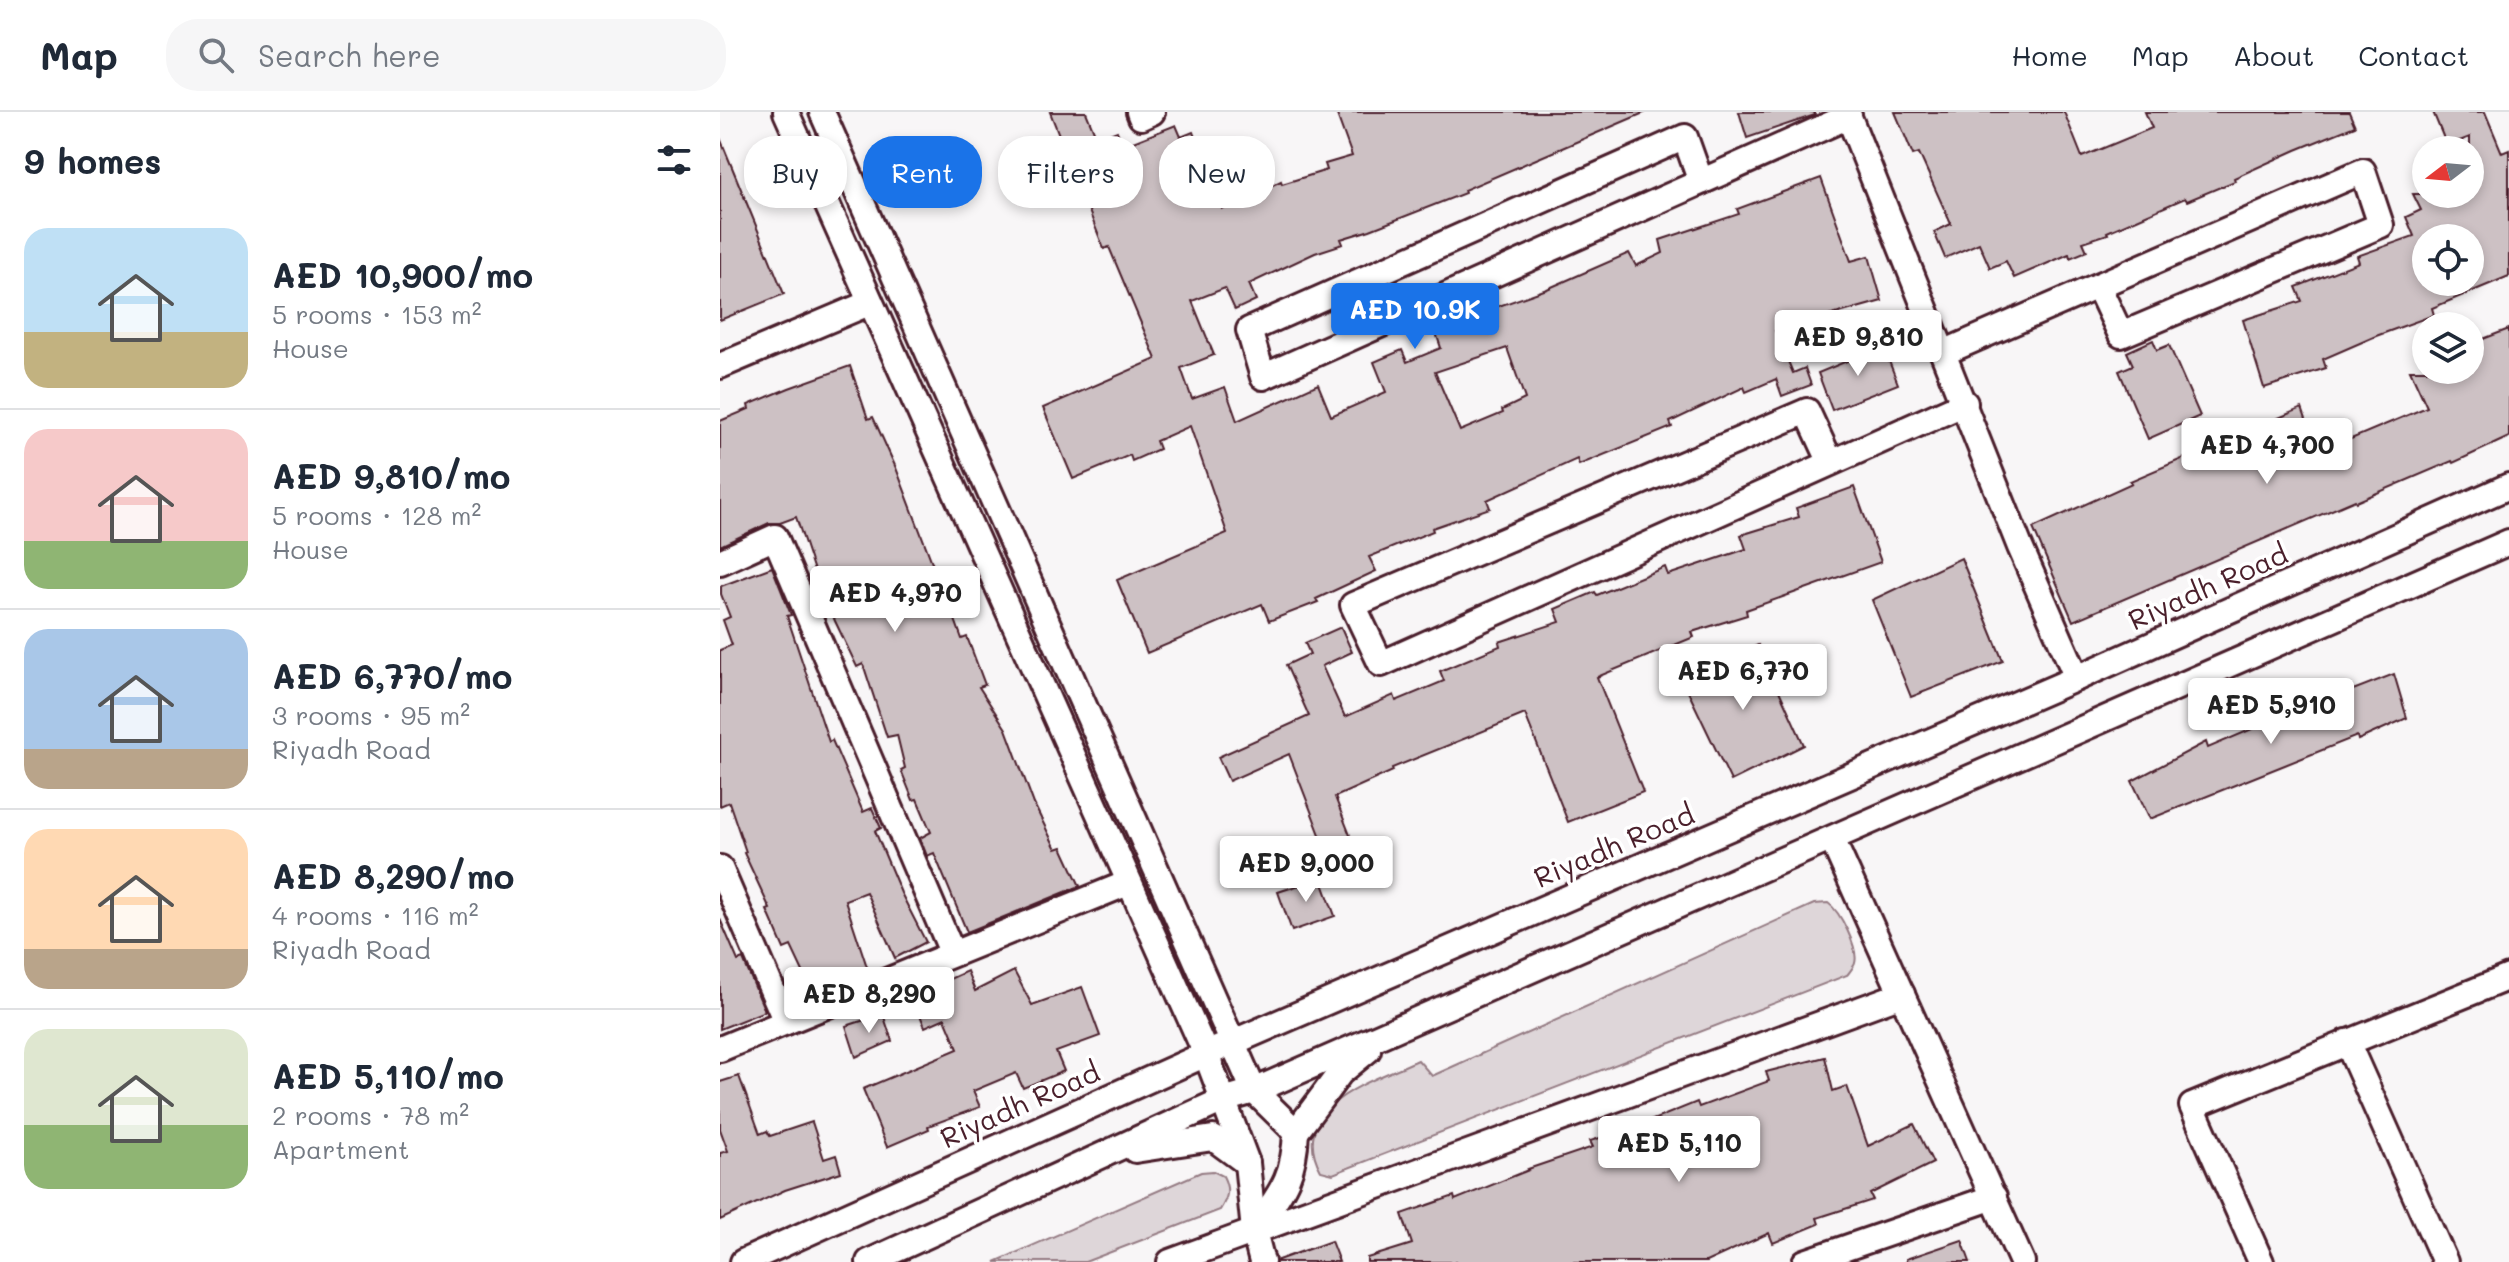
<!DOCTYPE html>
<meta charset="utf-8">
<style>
body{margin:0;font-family:Mali,sans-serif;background:#f6f6f7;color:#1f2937;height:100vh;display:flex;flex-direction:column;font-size:30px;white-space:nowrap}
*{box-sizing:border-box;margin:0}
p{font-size:26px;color:#747a83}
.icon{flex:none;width:44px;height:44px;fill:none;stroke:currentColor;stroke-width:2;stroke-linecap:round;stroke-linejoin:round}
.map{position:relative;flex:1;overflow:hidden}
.sheet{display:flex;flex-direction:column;background:#fff;width:720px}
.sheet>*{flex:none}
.hud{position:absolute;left:24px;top:24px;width:760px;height:72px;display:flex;gap:16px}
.needle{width:52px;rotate:254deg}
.tools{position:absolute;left:1692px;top:24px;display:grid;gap:16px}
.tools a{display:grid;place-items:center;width:72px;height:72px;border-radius:50%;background:#fff;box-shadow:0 4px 12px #0003;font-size:40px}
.price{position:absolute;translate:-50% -68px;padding:0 18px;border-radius:8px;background:#fff;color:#222;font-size:26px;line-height:52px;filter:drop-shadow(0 2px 4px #0008)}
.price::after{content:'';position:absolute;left:50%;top:48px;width:24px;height:18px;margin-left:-12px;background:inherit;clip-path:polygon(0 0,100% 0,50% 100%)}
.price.on{background:#1a73e8;color:#fff}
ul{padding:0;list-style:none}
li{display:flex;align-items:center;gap:24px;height:200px;padding:0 24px}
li+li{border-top:2px solid #e0e1e3}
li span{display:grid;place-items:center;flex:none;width:224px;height:160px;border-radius:24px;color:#555}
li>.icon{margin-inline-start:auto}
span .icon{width:96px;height:96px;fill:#fffc;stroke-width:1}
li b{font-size:34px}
h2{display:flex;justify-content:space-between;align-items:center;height:96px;padding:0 24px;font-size:34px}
.pill{padding:0 28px;border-radius:32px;background:#fff;box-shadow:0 4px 12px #0003;font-size:28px;line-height:72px}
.pill.on{background:#1a73e8;color:#fff}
header{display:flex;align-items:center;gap:48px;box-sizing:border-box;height:112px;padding:0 40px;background:#fff;border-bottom:2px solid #e0e1e3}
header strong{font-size:38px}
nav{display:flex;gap:44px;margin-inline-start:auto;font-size:28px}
.search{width:560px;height:72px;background:#f6f6f7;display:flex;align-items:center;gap:20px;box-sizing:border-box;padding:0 28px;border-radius:32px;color:#747a83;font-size:30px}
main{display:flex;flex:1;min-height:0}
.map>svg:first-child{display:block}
.green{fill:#ded6d9;stroke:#947a82;stroke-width:2}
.building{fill:#cdc1c4;stroke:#4a1f2b;stroke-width:2;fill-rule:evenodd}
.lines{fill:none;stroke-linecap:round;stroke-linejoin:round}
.minor-casing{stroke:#4a1f2b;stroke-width:30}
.minor{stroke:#fff;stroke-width:24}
.labels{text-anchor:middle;stroke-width:7;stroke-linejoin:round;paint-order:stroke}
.street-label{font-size:28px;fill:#4a1f2b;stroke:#fff}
</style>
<header>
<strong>Map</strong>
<div class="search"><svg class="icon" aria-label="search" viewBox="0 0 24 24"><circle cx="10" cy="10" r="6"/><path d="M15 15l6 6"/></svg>Search here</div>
<nav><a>Home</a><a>Map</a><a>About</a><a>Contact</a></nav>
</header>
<main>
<section class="sheet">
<h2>9 homes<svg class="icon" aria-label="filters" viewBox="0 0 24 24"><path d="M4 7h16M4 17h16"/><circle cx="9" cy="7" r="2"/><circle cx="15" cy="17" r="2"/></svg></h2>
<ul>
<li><span style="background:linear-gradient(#bfe0f5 65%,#c2b280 0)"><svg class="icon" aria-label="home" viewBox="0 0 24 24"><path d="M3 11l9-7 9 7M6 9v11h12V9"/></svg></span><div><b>AED 10,900/mo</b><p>5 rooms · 153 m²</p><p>House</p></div></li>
<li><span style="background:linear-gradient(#f6c9c9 70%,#8fb573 0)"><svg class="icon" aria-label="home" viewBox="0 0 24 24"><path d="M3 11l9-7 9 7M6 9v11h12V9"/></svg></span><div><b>AED 9,810/mo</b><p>5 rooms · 128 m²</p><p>House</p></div></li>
<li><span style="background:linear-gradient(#a9c7e8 75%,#b9a48a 0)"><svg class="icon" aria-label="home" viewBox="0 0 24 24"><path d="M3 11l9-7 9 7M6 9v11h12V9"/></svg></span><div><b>AED 6,770/mo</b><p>3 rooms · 95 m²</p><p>Riyadh Road</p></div></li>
<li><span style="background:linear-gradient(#ffd9b3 75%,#b9a48a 0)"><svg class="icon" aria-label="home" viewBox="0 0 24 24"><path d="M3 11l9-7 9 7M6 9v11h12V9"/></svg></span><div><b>AED 8,290/mo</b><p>4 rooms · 116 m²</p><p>Riyadh Road</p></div></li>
<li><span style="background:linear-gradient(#dfe7d0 60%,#8fb573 0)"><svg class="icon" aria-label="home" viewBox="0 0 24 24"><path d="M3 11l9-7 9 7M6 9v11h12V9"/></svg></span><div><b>AED 5,110/mo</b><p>2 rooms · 78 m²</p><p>Apartment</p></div></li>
</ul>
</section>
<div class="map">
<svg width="1789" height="1150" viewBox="0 0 1789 1150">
<rect width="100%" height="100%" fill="#f8f6f7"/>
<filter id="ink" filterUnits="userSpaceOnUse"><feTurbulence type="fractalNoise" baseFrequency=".0125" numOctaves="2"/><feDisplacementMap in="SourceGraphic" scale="16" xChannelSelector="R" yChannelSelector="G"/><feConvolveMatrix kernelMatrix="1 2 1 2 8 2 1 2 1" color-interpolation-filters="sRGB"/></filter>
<g filter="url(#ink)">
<g class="green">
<path d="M1108,791c12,8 31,46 27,60 0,2 -7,11 -8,12l-514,199 -12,-3c-36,-65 54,-91 97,-111l14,16 382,-172z"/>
<path d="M493,1059l10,5c7,14 5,21 -3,34l-135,52h-90l206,-90z"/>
</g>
<g class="building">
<path d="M330,0h36l11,27 20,-8 6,15 53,-21 5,12 12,-5 29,77 59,-28 1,3 45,-14 -2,-6 27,-8 -16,-44h310l-182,78 1,3 -95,37 -29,9 2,5 -28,9 -66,31 7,16 -21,10 -10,-22 -33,13 22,54 -33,13 11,31 33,-12 12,34 81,-37 13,32 55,-24 -12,-30 28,-12 5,12 34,-14 -5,-15 59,-20 -2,-5 54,-19 82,-36 7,13 27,-13 -3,-13 79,-26 -2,-5 84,-31 30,83 18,-5 13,45 -107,30 18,42 12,-5 6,17 -29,11 -6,-17 -30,13 -2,-5 -74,35 2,5 -93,38 -2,-6 -90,41 3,8 -58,20 1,3 -64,26 7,14 -60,28 2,3 -49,19 -7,-17 -115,49 -30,-73 110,-47 -37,-107 -34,15 3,8 -27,12 -2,-6 -57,24 -30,-71 113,-49 -47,-112 -5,2zM787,236l18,51 -23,11 1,3 -43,18 -25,-59z"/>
<path d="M1019,0h75l1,3 -68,23z"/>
<path d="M1175,0h169l18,45 70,-29 -7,-16h204l6,14 -59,24 -62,28 1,3 -48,20 -2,-3 -78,34 1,2 -25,8 4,9 -17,7 -1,-4 -55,24 -8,-17 -16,7 -11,-25 -34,15 -11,-26 17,-8 -32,-71 -6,2z"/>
<path d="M1713,0h52l17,41 7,-3v126l-77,32 2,7 -58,21 -53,23 3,9 -62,20 -21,-68 59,-19 -6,-14 63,-25 -2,-6 57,-20 -8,-19 15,-7 -8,-16h57v-57l-23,9zM1706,126h44v44h-44z"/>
<path d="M0,26l64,156 -64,26z"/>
<path d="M1789,217v108l-56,26 -1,-2 -96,41 -1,-2 -282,121 -40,-93 99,-45 -2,-2 172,-73 16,45 109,-46 -17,-37h60v-26z"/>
<path d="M1433,228l4,10 12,-5 31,71 -52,23 -29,-68 14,-6 -6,-13z"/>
<path d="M1163,234l15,38 -66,26 -14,-37z"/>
<path d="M130,254l18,53 5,-2 23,51 45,118h2l19,53 5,-2 18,48 -6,2 27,42 28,75 22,45 6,-2 18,39 -113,46 -33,-79 -7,3 -7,-18 11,-6 -14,-33 -4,1 -12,-30 4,-2 -8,-33 -10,2 -24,-73 -6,3 -22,-46 -21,-50 -18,-54 -16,6h-11l-49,23v-125l29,-12 -1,-4 41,-17z"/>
<path d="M1134,375l27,75 -135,48 1,5 -55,17 2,5 -97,40 46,115 -75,30 -43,-108 -133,54 1,3 -58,26 20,51 -26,10 -40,-104 -60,27 -11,-24 91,-41 -23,-51 24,-11 -5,-11 36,-16 11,25 -30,14 23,51 49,-22 2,6 48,-20 -4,-10 60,-25 -1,-4 61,-20 -5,-13 40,-17 2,3 68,-28 3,8 78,-26 -5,-14 58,-18 -3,-9z"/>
<path d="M1241,446l42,103 -92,36 -39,-97z"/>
<path d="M52,455l19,48 -4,1 42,126 3,-2 31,72 9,-4 9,20 -6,3 26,62 25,49 -31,16 -29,-66 -21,8 23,70 -54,25 -23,-49 -7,3 -17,-39 3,-1 -26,-56 2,-1 -17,-50 -9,4v-156l12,-5 -9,-25 7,-3 -9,-23v-8z"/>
<path d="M1038,533l46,100 -73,36 -49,-102z"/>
<path d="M1674,562l13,44 -49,22 -1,-4 -207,83 -18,-38 74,-39 2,6 121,-52 1,3z"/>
<path d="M601,766l14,38 -43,15 -14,-39z"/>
<path d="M0,807l18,42 5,-2 22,52 -45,18z"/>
<path d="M247,859l8,20 39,-20 18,34 50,-18 18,49 -44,16 8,19 -41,17 -7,-15 -43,18 7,16 -52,19 1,3 -42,18 -24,-58 95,-40 -13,-31 -20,9 -13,-31z"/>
<path d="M163,902l9,27 -36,16 -10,-31z"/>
<path d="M1105,945l8,34 14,-5 21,60 46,-22 19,39 -63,31 3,6 -56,18 2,6 -46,19 -4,-10 -63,29h-339v-4l45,-14 -10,-30 52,-18 1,4 74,-30 -1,-1 65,-22 -3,-6 48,-15 59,-24 2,5 70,-26 -3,-9z"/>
<path d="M19,964l21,58 7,-3 3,5 42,-14 12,37 12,-4 5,17 -56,18 -65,30v-67l8,-2 -8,-22v-47z"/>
<path d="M1242,1128l8,22h-64v-3z"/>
<path d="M611,1129l8,21h-61v-2z"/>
</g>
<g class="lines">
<defs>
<g id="minor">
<path d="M66,0l420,942 41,109 7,68 8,31"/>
<path d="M102,0l432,979 42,41c-2,48 -16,61 -42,99"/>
<path d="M419,0l2,5 11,-5"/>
<path d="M1127,0l173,435 57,131"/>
<path d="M981,70l-16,-45 -436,193 14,47 586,-261"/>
<path d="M1223,241l420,-182 18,54 -260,110 -23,-49"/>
<path d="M0,254l149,-63"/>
<path d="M1111,351l-24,-52 -454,194 28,59 584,-261"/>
<path d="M0,450l55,-25 177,415"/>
<path d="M1112,727l190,423"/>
<path d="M0,756l66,154 342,-139"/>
<path d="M1627,930l98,220"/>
<path d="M0,937l66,-27"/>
<path d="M576,1020l44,-59 28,-23"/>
<path d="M415,1038l78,-12 34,25"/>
<path d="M23,1150l463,-208 871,-376 432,-192"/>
<path d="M149,1150l354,-162 31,-9 1255,-549"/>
<path d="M450,1150l732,-268"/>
<path d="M1085,1150l189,-65"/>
<path d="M1541,1150l-69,-156 317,-129"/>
</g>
</defs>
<use href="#minor" class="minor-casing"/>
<use href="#minor" class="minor"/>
</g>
</g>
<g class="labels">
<g class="street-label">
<text transform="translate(1488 475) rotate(-24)" y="10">Riyadh Road</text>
<text transform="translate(894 734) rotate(-23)" y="10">Riyadh Road</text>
<text transform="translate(300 993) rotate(-24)" y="10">Riyadh Road</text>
</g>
</g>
</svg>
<div class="tools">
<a><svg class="needle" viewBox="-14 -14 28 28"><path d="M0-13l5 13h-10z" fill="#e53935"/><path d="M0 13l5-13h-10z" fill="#747a83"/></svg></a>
<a><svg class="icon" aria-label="locate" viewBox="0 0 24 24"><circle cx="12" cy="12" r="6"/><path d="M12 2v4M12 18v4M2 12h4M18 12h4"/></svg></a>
<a><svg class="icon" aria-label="layers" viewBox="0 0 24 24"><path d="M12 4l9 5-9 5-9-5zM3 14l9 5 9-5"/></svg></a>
</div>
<b class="price on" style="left:695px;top:239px">AED 10.9K</b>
<b class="price" style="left:1138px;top:266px">AED 9,810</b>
<b class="price" style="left:1547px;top:374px">AED 4,700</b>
<b class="price" style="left:175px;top:522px">AED 4,970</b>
<b class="price" style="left:1023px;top:600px">AED 6,770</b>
<b class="price" style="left:1551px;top:634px">AED 5,910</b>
<b class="price" style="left:586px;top:792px">AED 9,000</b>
<b class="price" style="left:149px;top:923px">AED 8,290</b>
<b class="price" style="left:959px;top:1072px">AED 5,110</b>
<div class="hud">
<a class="pill">Buy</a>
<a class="pill on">Rent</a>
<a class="pill">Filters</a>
<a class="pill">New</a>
</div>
</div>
</main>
